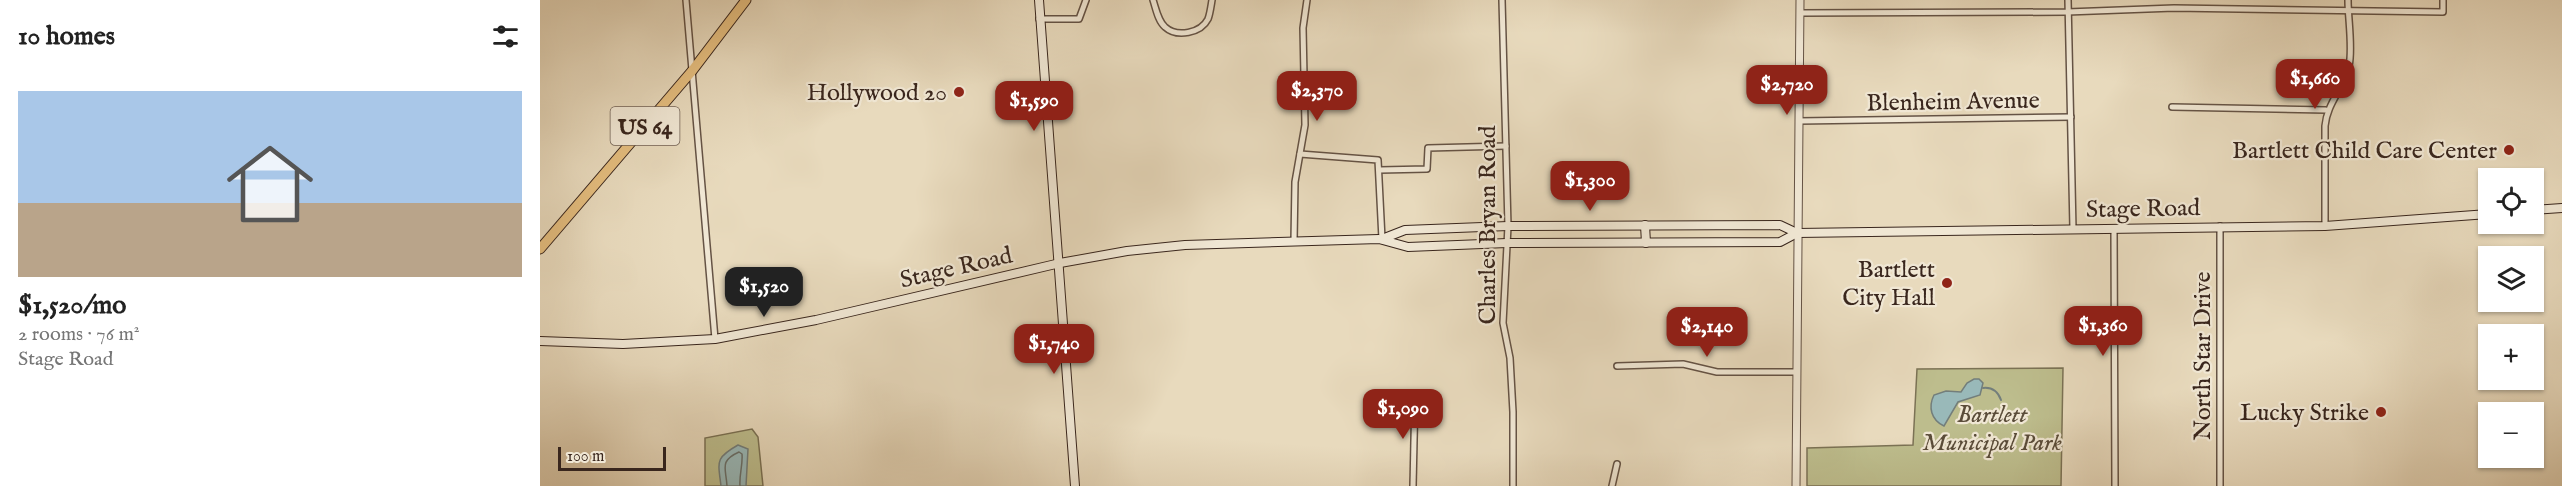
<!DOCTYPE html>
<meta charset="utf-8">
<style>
body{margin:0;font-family:"IM FELL English",serif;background:#f6f6f6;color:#222;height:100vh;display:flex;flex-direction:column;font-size:22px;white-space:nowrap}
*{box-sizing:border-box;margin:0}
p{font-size:20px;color:#767676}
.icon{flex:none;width:33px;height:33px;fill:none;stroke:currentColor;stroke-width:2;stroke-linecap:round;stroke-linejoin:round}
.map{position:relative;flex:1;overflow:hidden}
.details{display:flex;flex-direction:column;background:#fff;width:540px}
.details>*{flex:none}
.controls{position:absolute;left:1938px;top:168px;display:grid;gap:12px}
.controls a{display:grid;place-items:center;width:66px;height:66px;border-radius:0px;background:#fff;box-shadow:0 2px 4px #0004;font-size:30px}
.scale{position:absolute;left:18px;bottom:15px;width:108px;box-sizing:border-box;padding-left:6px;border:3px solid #39261d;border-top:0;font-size:16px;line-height:21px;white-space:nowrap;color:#39261d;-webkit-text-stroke:4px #f0e7d4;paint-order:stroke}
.price{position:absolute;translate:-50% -51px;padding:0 14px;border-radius:12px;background:#8f2418;color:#fff;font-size:20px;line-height:39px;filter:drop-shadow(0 2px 3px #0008)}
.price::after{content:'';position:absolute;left:50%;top:36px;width:18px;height:14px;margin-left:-9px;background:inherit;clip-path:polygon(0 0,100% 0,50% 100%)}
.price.active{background:#222;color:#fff}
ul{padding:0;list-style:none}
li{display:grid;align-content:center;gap:12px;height:318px;padding:0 18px}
li span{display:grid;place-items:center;height:186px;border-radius:0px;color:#555}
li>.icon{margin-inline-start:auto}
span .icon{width:108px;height:108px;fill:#fffc;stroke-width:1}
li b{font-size:26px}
h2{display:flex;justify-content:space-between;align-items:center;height:72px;padding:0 18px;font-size:26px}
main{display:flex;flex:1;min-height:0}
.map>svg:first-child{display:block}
.green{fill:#bdbd8d;stroke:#7b7255;stroke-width:1.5}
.water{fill:#99b9b9;stroke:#737e7b;stroke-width:1.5}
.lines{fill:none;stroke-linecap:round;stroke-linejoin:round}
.shore{stroke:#69706b;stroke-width:1.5}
.stream{stroke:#737e7b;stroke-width:2}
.minor-casing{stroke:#655345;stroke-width:8}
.tertiary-casing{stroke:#655345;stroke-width:9}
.secondary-casing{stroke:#39261d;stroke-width:10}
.primary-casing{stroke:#39261d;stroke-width:11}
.minor{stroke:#f0e7d4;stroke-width:5}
.tertiary{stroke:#f0e7d4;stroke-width:7}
.secondary{stroke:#f0e7d4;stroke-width:8}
.primary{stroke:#e4bd7e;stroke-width:9}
.poi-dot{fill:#8f2418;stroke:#f0e7d4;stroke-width:2}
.labels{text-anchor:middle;stroke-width:4.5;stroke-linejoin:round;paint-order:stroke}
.shield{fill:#f0e7d4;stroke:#706054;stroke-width:1.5}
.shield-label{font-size:22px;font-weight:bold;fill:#39261d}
.poi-label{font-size:24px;fill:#39261d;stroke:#f0e7d4;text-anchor:end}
.street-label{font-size:24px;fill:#39261d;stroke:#f0e7d4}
.park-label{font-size:24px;font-style:italic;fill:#5a4c39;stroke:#f0e7d4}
</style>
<main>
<section class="details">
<h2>10 homes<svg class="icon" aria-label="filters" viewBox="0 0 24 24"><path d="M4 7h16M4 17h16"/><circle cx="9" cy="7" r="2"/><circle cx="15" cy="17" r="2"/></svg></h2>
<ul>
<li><span style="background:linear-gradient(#a9c7e8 60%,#b9a48a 0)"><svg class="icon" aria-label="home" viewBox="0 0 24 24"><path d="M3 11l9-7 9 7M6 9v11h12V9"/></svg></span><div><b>$1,520/mo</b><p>2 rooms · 76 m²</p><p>Stage Road</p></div></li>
</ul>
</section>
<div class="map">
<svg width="2022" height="486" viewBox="0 0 2022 486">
<rect width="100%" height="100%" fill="#e8dabd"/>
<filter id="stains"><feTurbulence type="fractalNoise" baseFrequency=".00333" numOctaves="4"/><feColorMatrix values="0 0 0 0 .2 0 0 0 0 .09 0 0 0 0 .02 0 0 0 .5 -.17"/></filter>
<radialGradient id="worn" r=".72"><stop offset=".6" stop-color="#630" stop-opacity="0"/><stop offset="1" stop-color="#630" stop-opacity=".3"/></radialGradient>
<g class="green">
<path d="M1523,368l-2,118h-254v-38l106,-3 4,-76z"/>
<path d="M212,429l6,8 5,49h-58v-48z"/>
</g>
<g class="water">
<path d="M1434,379h5l4,4 -3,12 -22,7 -14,24c-13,-6 -16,-19 -10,-31l12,-4 15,1 6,-9z"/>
<path d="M198,445l10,4 -2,37h-25c-3,-25 -6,-28 17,-41z"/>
</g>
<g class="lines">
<path class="shore" d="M187,486c-1,-18 -8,-25 12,-34l3,2c1,11 -3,21 -2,32"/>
<path class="stream" d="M1443,388c9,-1 15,4 18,12"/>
<defs>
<g id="minor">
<path d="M146,0l29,339"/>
<path d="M613,0c3,9 5,21 12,27 12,11 36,6 43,-8 2,-5 3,-13 4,-19"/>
<path d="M962,0l6,226 -5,97 7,35 3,54v74"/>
<path d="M1528,0l5,229"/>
<path d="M1260,13l267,-1 107,-4 269,4v-12"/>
<path d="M499,19h40l7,-19"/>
<path d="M1632,107l154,3"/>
<path d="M1259,121l272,-4"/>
<path d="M760,154l78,6 4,79"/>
<path d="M840,170l47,-1 1,-21 78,-2"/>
<path d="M1680,226v260"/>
<path d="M1785,226v-100c2,-23 19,-38 24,-60 4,-18 -1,-47 -1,-66"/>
<path d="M1574,229l1,257"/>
<path d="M754,241l1,-59 10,-57 -2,-97 4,-28"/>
<path d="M1077,366l66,-2 34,8h79"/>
<path d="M873,486l2,-91"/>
<path d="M1072,486l5,-22"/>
</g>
<path id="tertiary" d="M1256,486l4,-486"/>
<g id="secondary">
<path d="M499,0l36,486"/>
<path d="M1994,210l28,-2"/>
<path d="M1105,225l1,18"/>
<path d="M842,239l23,-9 103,-4 272,-1 17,8 528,-7 163,-12"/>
<path d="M0,341l83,3 92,-5 101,-19 244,-57 67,-12 58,-6 194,-6 29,8 99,-4 273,-1 17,-9"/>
</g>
<path id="primary" d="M0,249l152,-178 54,-71"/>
</defs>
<use href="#minor" class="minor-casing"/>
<use href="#tertiary" class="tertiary-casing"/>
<use href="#secondary" class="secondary-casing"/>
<use href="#primary" class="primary-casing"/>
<use href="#minor" class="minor"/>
<use href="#tertiary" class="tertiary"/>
<use href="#secondary" class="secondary"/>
<use href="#primary" class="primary"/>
</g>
<g class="poi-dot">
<circle cx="419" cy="92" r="6"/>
<circle cx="1969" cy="150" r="6"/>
<circle cx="1407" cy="283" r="6"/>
<circle cx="1841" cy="412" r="6"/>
</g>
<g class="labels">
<rect class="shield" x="70.5" y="107" width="69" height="38" rx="4.5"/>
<g class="shield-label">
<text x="105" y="134">US 64</text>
</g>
<g class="poi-label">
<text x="407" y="100">Hollywood 20</text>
<text x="1957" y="158">Bartlett Child Care Center</text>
<text x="1395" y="277">Bartlett<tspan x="1395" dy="28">City Hall</tspan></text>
<text x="1829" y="420">Lucky Strike</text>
</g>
<g class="street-label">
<text transform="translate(1413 101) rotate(-1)" y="8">Blenheim Avenue</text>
<text transform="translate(1603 208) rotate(-1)" y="8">Stage Road</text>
<text transform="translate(947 225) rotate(-90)" y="8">Charles Bryan Road</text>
<text transform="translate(416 267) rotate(-13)" y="8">Stage Road</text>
<text transform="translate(1662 356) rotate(-90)" y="8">North Star Drive</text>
</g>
<g class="park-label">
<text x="1452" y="422">Bartlett<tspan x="1452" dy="28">Municipal Park</tspan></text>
</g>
</g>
<rect width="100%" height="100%" filter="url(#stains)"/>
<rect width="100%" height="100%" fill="url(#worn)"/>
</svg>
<div class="controls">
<a><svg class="icon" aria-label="locate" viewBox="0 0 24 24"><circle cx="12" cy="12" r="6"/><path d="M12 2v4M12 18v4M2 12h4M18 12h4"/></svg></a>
<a><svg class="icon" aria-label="layers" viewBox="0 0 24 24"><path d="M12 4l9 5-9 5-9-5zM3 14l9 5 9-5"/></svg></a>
<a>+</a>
<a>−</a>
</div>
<div class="scale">100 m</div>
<b class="price" style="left:1775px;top:110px">$1,660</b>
<b class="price" style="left:1247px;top:116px">$2,720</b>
<b class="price" style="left:777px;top:122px">$2,370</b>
<b class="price" style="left:494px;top:132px">$1,590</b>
<b class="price" style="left:1050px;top:212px">$1,300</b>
<b class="price active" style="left:224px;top:318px">$1,520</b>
<b class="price" style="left:1563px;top:357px">$1,360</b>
<b class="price" style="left:1167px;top:358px">$2,140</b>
<b class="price" style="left:514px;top:375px">$1,740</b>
<b class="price" style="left:863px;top:440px">$1,090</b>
</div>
</main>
